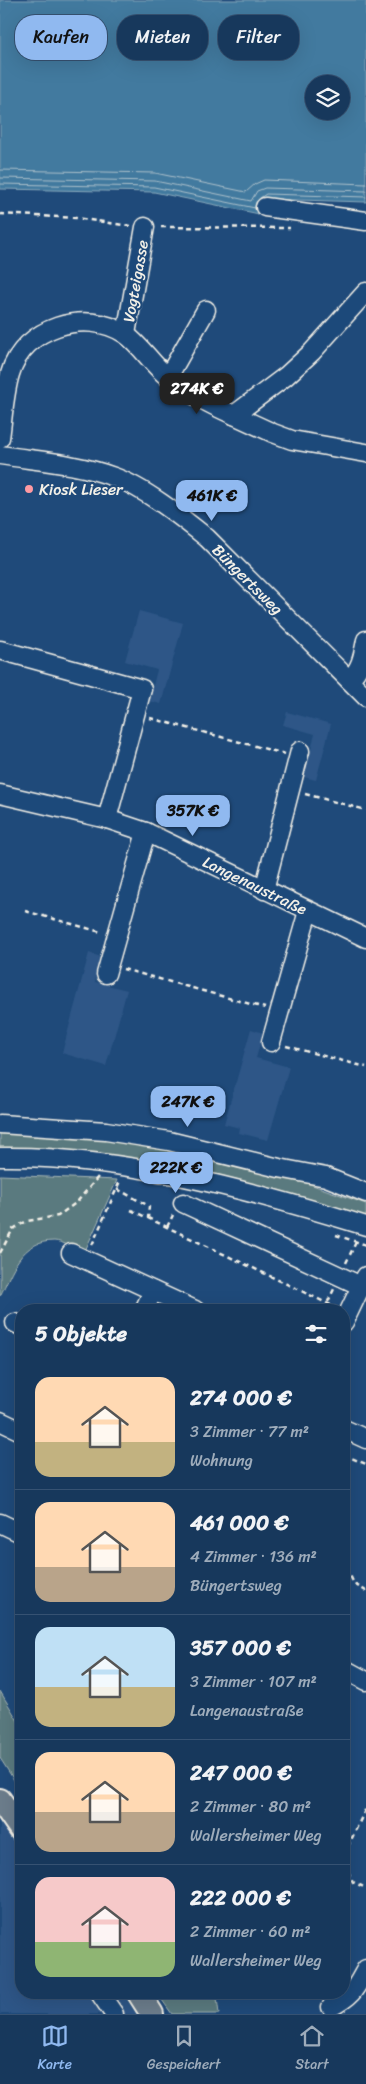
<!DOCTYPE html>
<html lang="de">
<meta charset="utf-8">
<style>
body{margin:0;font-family:Sriracha,sans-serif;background:#203f62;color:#f1f3f6;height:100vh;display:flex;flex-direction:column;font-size:19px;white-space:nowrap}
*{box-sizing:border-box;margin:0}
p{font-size:16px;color:#9eacbb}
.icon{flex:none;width:28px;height:28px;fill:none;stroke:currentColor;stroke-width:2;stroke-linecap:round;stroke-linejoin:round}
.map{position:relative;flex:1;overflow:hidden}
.drawer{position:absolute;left:15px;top:1304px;width:335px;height:695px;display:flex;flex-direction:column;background:#17385c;border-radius:20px;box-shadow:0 5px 20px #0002,0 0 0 1px #365272}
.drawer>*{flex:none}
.banner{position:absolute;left:15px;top:15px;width:336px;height:45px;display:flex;gap:10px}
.fabs{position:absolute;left:305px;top:75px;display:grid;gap:10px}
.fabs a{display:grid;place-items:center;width:45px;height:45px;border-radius:50%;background:#17385c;box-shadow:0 5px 20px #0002,0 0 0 1px #365272;font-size:25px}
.price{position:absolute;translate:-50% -42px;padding:0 11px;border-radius:10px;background:#90b9f0;color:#111;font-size:16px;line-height:32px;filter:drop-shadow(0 1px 2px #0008)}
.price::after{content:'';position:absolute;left:50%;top:30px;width:15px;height:11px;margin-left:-8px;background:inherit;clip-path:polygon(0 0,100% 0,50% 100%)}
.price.current{background:#222;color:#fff}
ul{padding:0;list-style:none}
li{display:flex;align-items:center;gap:15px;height:125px;padding:0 20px}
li+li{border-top:1px solid #365272}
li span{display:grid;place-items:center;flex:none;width:140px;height:100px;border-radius:15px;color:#555}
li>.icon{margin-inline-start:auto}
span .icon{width:60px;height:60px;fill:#fffc;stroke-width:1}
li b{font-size:21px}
h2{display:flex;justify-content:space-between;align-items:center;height:60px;padding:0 20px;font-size:21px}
.chip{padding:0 18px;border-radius:20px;background:#17385c;box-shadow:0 5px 20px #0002,0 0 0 1px #365272;font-size:18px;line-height:45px}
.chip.current{background:#90b9f0;color:#111}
.tabs{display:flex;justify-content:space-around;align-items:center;height:70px;border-top:1px solid #365272;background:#17385c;font-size:14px;color:#9eacbb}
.tabs a{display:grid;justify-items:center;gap:2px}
.tabs .current{color:#90b9f0}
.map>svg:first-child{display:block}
.built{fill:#2e5787}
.green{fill:#5a7a7f;stroke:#a7b6b4}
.water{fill:#437a9f;stroke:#8aaabc;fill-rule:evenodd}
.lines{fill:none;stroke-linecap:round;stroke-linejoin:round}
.shore{stroke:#adc1cb;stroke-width:1}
.minor-casing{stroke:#f4f1e8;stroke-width:21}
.major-casing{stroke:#f4f1e8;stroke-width:26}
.path{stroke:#f4f1e8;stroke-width:2.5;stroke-dasharray:5 4;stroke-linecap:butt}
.minor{stroke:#1f4a7a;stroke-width:18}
.major{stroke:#6c7d8c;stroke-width:22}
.poi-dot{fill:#ff9aa2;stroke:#1f4a7a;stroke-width:2}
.labels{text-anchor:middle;stroke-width:4.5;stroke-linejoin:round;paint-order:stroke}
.street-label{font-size:16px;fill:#f4f1e8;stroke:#1f4a7a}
.poi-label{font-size:16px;fill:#f4f1e8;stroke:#1f4a7a;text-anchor:start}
</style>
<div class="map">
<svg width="366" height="2014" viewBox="0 0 366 2014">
<rect width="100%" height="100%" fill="#1f4a7a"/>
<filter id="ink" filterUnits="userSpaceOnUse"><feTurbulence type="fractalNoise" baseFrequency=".02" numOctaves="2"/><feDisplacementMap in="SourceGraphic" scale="10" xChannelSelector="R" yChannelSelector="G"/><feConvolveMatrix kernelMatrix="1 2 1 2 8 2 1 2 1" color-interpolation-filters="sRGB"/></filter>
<g filter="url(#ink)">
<g class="built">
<path d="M139,611l44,12 -22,81 -12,-3 8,-31 -32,-9z"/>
<path d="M287,712l44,12 -15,56 -12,-3 11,-43 -32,-9z"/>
<path d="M89,953l12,4 -6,25 32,8 -21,76 -44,-13z"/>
<path d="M251,1029l12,4 -7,25 33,9 -21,73 -29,-7 1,-5 -16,-4z"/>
<path d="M0,1817l21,31v144l101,1 14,21h-136z"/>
</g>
<g class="green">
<path d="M0,1130l117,8 123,25 61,18 65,23v16l-86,-24 -280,-43z"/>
<path d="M0,1175l117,5 -33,73c-8,-3 -21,-12 -30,-12 -34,0 -41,30 -54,55z"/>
<path d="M0,1691l21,35v65l-21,-33z"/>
<path d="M157,1993h56l4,5 2,16h-47z"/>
</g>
<path class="water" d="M0,0h366v202l-101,-3 -1,16 -110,-23 -154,-3zM314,84h27v27h-27z"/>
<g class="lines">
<g class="shore">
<path d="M0,170l155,3 91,19 9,-8 9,-4 102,4"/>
<path d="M0,178l155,3 96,20 6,-10 8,-3 101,3"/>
<path d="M0,184l154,3 101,21"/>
<path d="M260,198l6,-4 100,3"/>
</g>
<defs>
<g id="minor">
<path d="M265,207l101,14"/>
<path d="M126,334l19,-107"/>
<path d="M168,377l38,-67"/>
<path d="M234,415l39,18 19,7 74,13"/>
<path d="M0,438c3,-21 4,-44 10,-64 13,-47 76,-66 115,-40 17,12 27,31 43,43 19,16 43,28 66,38l52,-39 26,-24 54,-60"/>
<path d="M0,455c38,6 77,8 114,22 31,11 68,41 93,61l159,159"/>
<path d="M0,650l142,39 -35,130"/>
<path d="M349,680c12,-11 14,-24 17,-40"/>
<path d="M0,794l107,25 39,13 220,106"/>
<path d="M264,890l36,-139"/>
<path d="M106,974l40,-142"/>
<path d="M271,1042l37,-131"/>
<path d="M0,1124l106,7 63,10 110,27 47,9 40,16"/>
<path d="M0,1157c122,-2 250,33 366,69"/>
<path d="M183,1203l178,83"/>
<path d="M71,1253l124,57"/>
<path d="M144,1310l9,-19"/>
<path d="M344,1322l22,-46"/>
<path d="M15,1323l6,3"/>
<path d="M0,1421l21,10"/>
<path d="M344,1429l22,10"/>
<path d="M0,1523l21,10"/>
<path d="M344,1669l22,12"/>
<path d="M99,1992l15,22"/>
<path d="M331,2007c22,-12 23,-16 35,-38"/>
</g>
<g id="major">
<path d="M0,1800l21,30"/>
<path d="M138,1992l14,22"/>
</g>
</defs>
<use href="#minor" class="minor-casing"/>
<use href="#major" class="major-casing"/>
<g class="path">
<path d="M0,214l76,4 54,8"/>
<path d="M161,227l129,1"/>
<path d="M150,718l135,36"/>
<path d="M305,794l61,16"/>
<path d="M25,911l76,21"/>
<path d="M123,969l142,39"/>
<path d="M286,1046l80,21"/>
<path d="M117,1189l32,17 -1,12"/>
<path d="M131,1210l204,97"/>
<path d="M167,1227l6,-12"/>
<path d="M336,1235l30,10"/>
<path d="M92,1245l28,-64"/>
<path d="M0,1253l13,-24 14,-8 31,-5 19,-14 21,-25"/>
<path d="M346,1263l10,-21"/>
<path d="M324,1310l10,-21"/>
<path d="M344,1455l22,9"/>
<path d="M344,1574l5,-1 5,11 12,7"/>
<path d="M344,1840l3,6"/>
<path d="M344,1855l22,-47"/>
<path d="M344,1863l9,19 13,6"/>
</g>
<use href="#minor" class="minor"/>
<use href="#major" class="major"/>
</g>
</g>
<circle class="poi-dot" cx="29" cy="489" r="5"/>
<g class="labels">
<g class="street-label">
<text transform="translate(135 281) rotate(-80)" y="6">Vogteigasse</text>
<text transform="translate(248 579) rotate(45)" y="6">Büngertsweg</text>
<text transform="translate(255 885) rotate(26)" y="6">Langenaustraße</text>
</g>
<g class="poi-label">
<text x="39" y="495">Kiosk Lieser</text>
</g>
</g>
</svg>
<div class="fabs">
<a><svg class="icon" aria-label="layers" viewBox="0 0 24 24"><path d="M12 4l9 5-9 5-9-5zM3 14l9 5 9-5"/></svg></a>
</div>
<b class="price current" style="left:197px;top:415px">274K €</b>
<b class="price" style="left:212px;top:522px">461K €</b>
<b class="price" style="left:193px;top:837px">357K €</b>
<b class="price" style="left:188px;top:1128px">247K €</b>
<b class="price" style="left:176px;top:1194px">222K €</b>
<div class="banner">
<a class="chip current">Kaufen</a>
<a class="chip">Mieten</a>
<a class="chip">Filter</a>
</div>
<section class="drawer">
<h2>5 Objekte<svg class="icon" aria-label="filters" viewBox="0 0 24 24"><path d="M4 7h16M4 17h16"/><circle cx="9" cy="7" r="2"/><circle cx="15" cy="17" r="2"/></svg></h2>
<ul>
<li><span style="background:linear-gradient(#ffd9b3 65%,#c2b280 0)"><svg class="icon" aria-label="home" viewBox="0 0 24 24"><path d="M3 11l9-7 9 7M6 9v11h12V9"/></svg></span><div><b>274 000 €</b><p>3 Zimmer · 77 m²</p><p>Wohnung</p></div></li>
<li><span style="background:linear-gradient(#ffd9b3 65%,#b9a48a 0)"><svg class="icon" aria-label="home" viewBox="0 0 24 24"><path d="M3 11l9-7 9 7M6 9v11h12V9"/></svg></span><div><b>461 000 €</b><p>4 Zimmer · 136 m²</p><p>Büngertsweg</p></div></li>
<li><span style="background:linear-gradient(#bfe0f5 60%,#c2b280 0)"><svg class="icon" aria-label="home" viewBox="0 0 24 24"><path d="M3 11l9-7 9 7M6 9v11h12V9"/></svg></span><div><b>357 000 €</b><p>3 Zimmer · 107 m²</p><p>Langenaustraße</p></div></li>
<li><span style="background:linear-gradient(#ffd9b3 60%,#b9a48a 0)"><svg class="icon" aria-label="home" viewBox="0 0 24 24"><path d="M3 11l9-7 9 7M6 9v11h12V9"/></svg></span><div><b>247 000 €</b><p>2 Zimmer · 80 m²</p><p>Wallersheimer Weg</p></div></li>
<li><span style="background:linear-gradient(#f6c9c9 65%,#8fb573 0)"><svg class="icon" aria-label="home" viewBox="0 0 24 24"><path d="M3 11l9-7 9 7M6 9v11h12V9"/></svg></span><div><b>222 000 €</b><p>2 Zimmer · 60 m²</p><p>Wallersheimer Weg</p></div></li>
</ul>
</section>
</div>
<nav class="tabs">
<a class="current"><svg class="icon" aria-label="map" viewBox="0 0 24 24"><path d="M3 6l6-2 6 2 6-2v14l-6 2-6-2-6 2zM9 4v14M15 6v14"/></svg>Karte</a>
<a><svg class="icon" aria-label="saved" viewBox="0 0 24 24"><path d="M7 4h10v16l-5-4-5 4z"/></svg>Gespeichert</a>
<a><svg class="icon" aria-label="home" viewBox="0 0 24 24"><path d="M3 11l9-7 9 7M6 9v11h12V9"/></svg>Start</a>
</nav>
